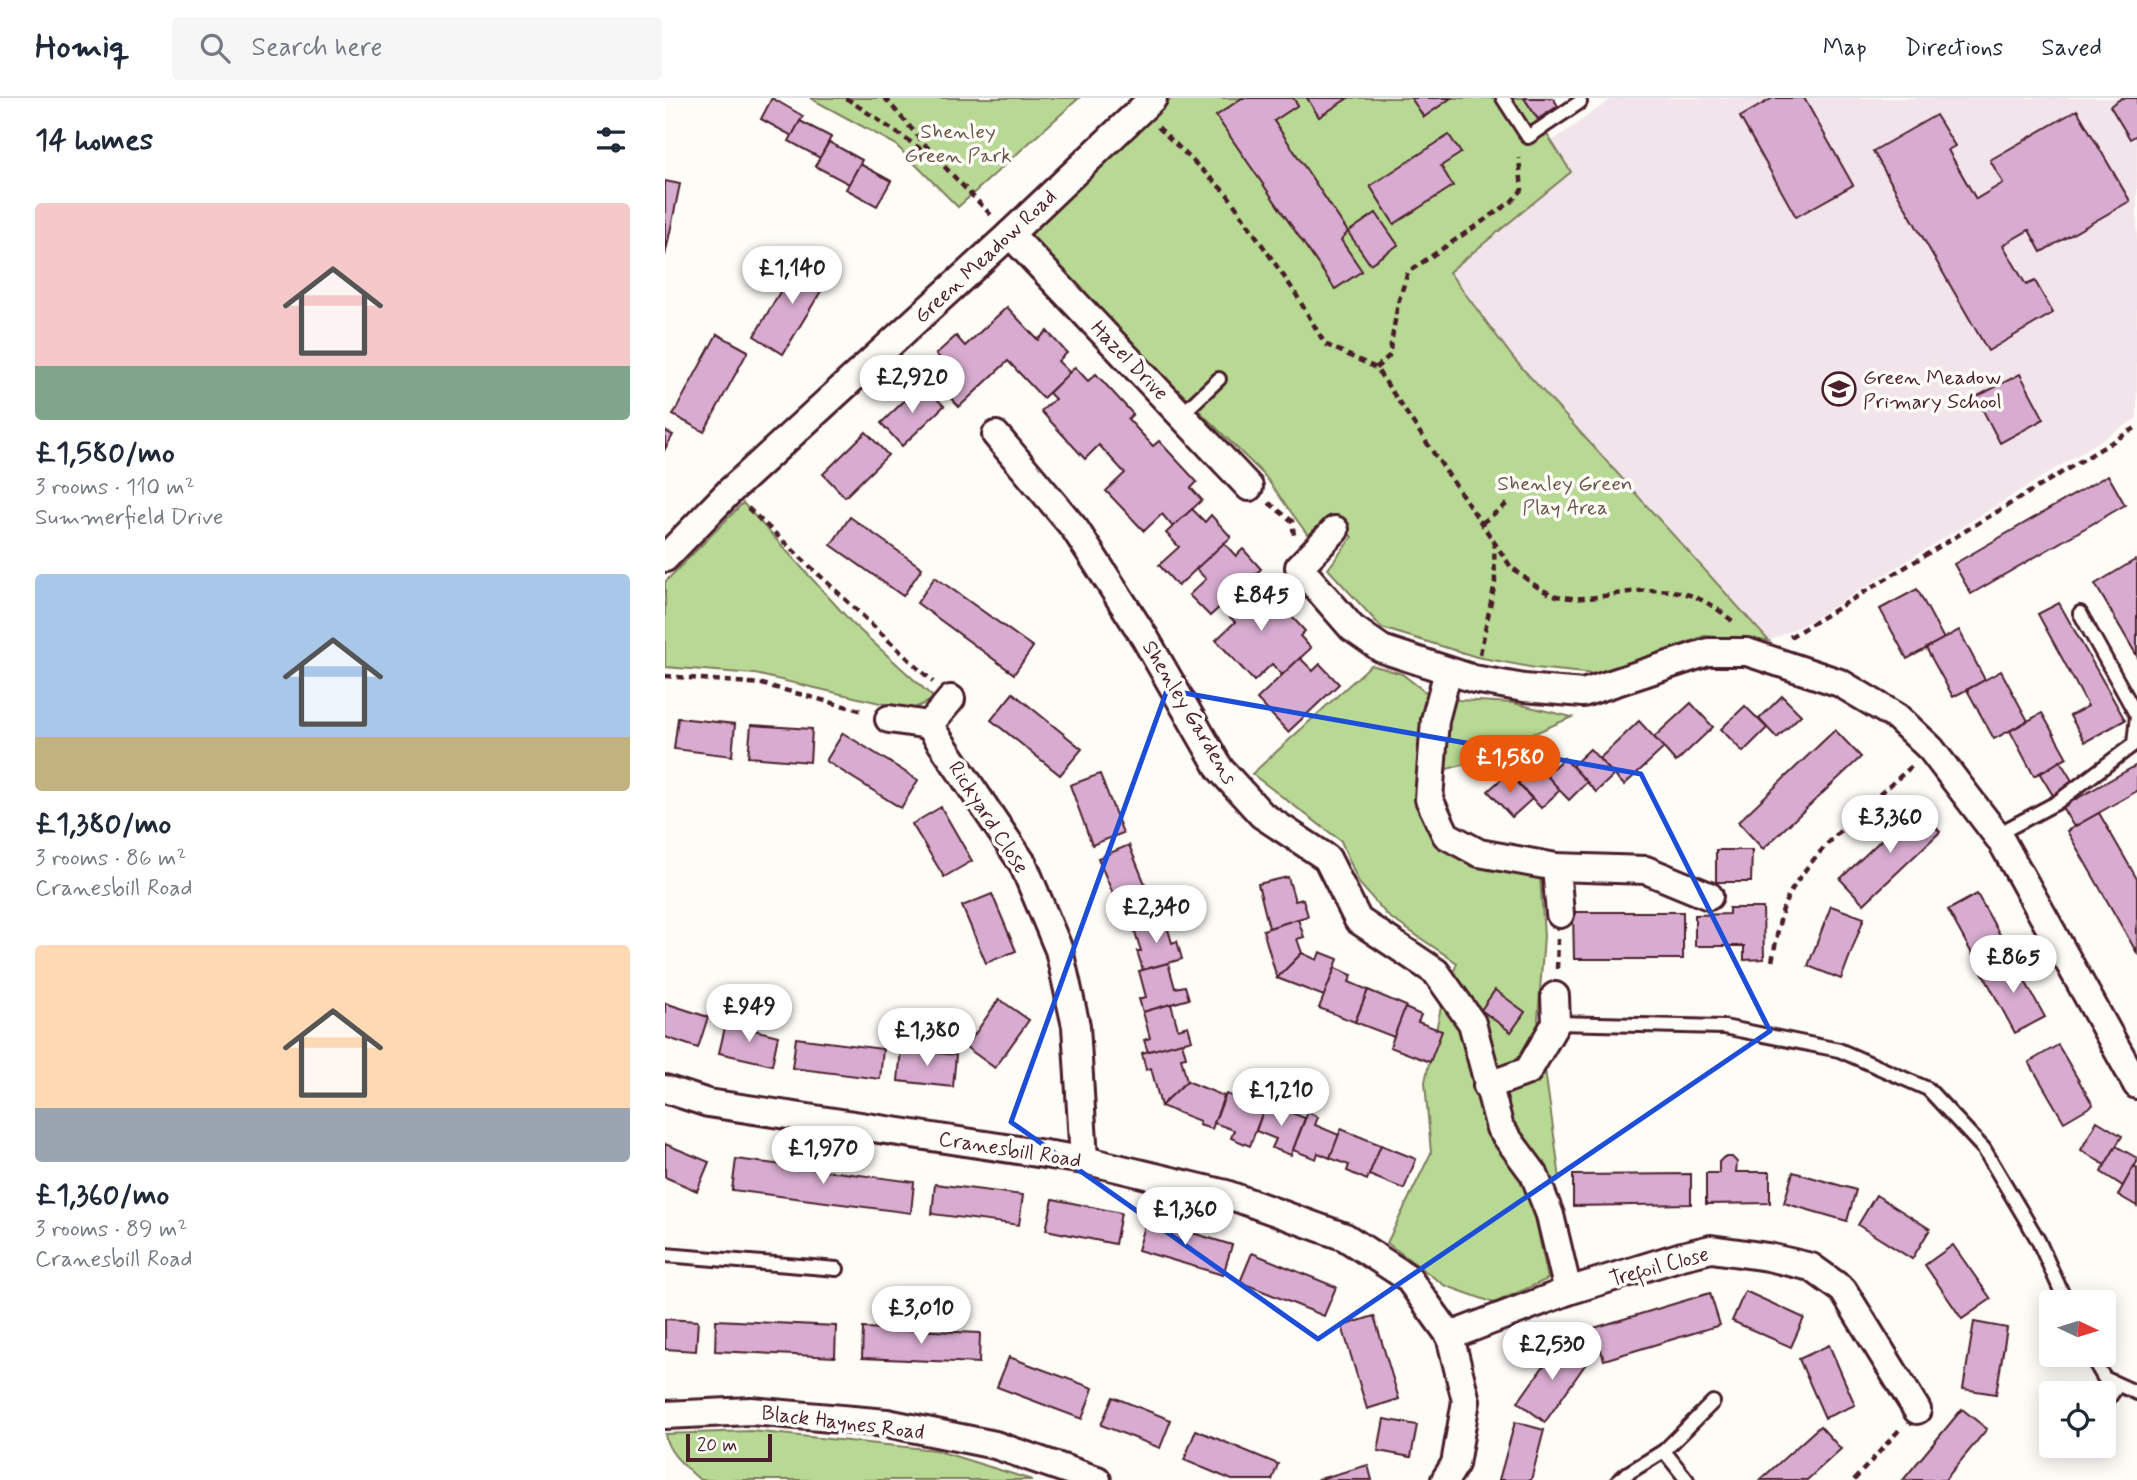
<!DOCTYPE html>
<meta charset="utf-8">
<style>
body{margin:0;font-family:Mynerve,sans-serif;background:#f6f6f7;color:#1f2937;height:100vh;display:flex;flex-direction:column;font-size:26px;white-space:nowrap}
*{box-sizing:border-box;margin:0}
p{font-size:23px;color:#747a83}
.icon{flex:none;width:38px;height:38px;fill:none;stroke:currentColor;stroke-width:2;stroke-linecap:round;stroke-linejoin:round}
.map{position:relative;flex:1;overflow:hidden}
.sheet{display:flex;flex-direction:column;background:#fff;width:665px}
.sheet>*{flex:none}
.needle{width:46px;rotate:94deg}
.controls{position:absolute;left:1374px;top:1192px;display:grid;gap:14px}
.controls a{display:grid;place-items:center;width:77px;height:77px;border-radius:7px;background:#fff;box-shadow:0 4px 18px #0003;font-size:35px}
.scale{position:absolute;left:21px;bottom:18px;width:86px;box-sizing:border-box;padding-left:7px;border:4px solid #4a1f2b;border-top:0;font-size:19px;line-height:24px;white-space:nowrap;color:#4a1f2b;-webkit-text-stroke:5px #fdfcf7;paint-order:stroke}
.price{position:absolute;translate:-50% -60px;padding:0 16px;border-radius:24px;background:#fff;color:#222;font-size:23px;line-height:46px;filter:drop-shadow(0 2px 4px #0008)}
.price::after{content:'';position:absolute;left:50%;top:42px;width:21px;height:16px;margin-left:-10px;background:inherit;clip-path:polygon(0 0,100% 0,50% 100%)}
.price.on{background:#ea580c;color:#fff}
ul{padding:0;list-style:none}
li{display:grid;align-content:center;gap:14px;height:371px;padding:0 35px}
li span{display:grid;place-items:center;height:217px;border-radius:7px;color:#555}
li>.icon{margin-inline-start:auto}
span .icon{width:126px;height:126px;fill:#fffc;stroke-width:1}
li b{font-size:30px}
h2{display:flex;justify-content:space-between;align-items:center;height:84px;padding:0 35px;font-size:30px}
header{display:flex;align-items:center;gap:42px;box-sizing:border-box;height:98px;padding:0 35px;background:#fff;border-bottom:2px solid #e0e1e3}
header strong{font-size:33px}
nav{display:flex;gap:38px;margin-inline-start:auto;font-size:24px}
.search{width:490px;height:63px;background:#f6f6f7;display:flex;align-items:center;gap:18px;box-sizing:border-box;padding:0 24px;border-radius:7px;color:#747a83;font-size:26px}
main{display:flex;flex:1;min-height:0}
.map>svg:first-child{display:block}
.built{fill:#f2e4eb}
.green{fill:#b7d993;stroke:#807c5f;stroke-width:2}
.building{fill:#d8acd0;stroke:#4a1f2b;stroke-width:2}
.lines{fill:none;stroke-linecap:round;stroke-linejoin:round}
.service-casing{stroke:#4a1f2b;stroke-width:18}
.minor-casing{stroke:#4a1f2b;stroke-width:32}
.path{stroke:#4a1f2b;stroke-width:4.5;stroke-dasharray:7 5;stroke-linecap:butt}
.service{stroke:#fdfcf7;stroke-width:12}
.minor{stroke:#fdfcf7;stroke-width:26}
.marked{fill:none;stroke:#1d4ed8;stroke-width:5;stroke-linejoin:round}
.labels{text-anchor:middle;stroke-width:7;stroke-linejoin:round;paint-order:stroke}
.park-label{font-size:21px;fill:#6b574a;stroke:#fdfcf7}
.street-label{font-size:21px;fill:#4a1f2b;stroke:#fdfcf7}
.poi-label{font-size:21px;fill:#4a1f2b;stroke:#fdfcf7;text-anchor:start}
</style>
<header>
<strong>Homiq</strong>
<div class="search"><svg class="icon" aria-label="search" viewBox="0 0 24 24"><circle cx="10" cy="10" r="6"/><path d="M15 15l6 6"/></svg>Search here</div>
<nav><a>Map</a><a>Directions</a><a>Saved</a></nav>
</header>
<main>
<section class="sheet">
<h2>14 homes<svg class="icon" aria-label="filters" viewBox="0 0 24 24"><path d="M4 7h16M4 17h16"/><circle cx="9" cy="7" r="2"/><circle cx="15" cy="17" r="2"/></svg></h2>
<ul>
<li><span style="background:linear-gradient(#f6c9c9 75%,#7fa58c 0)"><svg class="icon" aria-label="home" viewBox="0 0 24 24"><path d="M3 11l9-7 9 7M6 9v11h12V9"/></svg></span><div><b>£1,580/mo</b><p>3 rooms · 110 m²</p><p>Summerfield Drive</p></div></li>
<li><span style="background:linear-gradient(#a9c7e8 75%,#c2b280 0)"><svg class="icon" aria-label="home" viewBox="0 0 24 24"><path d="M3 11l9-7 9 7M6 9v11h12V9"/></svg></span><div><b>£1,380/mo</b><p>3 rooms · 86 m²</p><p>Cranesbill Road</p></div></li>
<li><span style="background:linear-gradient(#ffd9b3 75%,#9aa5b1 0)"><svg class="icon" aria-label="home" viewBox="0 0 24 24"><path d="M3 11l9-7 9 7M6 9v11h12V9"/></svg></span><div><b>£1,360/mo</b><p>3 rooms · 89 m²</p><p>Cranesbill Road</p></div></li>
</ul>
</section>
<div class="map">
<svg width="1472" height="1382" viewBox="0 0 1472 1382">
<rect width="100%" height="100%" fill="#fdfcf7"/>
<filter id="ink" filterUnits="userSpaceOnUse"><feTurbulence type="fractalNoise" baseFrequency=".0143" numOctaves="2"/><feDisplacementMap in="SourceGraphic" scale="14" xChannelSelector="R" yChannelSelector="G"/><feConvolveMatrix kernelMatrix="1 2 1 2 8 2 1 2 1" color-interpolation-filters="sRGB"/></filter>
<g filter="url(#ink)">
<path class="built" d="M948,0h524v320l-327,203 -41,20 -255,-282 -65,-88 122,-99 -19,-31z"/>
<g class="green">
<path d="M145,0h269l-121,109 -63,-63z"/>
<path d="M507,0h352l47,74 -122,100 65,87 255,282 -65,-5 -99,39 -70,-7 -58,-11 -95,-29 -54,-59 24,-32 -17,-15 -25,16 -46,-63 -244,-241z"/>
<path d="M78,405l109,120 83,76 -25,11 -155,-36 -90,-7v-85z"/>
<path d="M706,567l31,9 22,17 35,9 54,3 59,14 -110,48 -41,11c-1,9 -4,19 -2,27 13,62 68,65 121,73l4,60 -6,83 22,160 -29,19 17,81 -54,24 -50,-18 -57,-42 44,-90 -6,-71 16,-75 16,-44 -69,-47 -29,-33 -18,-42 -89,-67z"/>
<path d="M86,1333l184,19 97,30h-332c-14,-13 -33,-27 -35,-46z"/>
</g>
<g class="building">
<path d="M107,0l31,18 -11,20 -31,-17z"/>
<path d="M577,0h51l5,7 -24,16 74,111 -7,8 21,31 -27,18 -119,-173z"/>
<path d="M642,0h41l-29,19z"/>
<path d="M746,0h40l-27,19z"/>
<path d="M859,0h29l5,8 -20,13z"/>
<path d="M1108,0h31l49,87 -57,32 -56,-100z"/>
<path d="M1457,0h15v37l-7,4 -20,-33z"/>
<path d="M1412,12l53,91 -89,51 -12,-22 -26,15 23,40 9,-4 18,32 -65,38 -115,-200 63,-36 19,31 -7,4 28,49 27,-16 -13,-23z"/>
<path d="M135,23l31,16 -11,21 -31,-17z"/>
<path d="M784,37l12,18 -20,13 12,20 -59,38 -24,-38z"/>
<path d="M164,44l33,18 -13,24 -34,-18z"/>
<path d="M195,66l31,17 -14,25 -31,-17z"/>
<path d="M0,83l15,3 -15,72z"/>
<path d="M711,115l22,32 -28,19 -22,-32z"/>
<path d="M135,160l30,18 -47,78 -29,-18z"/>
<path d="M342,209l31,33 9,-9 20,22 -9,8 12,12 -27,25 -35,-37 -49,46 -29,-31 14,-13 -8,-9 20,-18 9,10z"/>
<path d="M52,236l31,17 -44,81 -31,-17z"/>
<path d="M410,269l13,14 8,-7 37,40 -5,5 25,27 6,-5 38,41 -6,6 11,12 -29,27 -11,-13 -18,17 -38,-40 19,-18 -26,-28 -14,14 -44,-48 14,-12 -6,-6z"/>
<path d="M1355,276l24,45 -44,24 -24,-46z"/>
<path d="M257,286l22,22 -42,40 -21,-23z"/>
<path d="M0,333l8,4 -8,14z"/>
<path d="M201,334l22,23 -43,42 -22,-23z"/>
<path d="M1443,377l17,30 -154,89 -17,-30z"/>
<path d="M527,411l13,13 6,-7 20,22 -53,49 -19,-21 20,-18 -13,-14z"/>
<path d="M185,419l72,51 -19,28 -72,-51z"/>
<path d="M559,445l12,13 7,-7 18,20 -51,47 -21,-21 17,-16 -10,-10z"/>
<path d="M1470,462l2,3v93l-42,-72z"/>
<path d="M270,479l98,70 -19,27 -97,-71z"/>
<path d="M583,482l14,16 6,-5 37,40 -5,5 11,12 -29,27 -10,-11 -18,17 -38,-41 19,-18 -15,-15z"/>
<path d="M1252,491l27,50 -37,20 -27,-50z"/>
<path d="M1394,505l66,117 -40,22 -15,-26 18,-10 -50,-92z"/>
<path d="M1294,532l26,50 -32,17 -27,-49z"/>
<path d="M635,560l13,13 7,-7 19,20 -51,48 -31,-33z"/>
<path d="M1336,573l27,50 -34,18 -27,-49z"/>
<path d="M348,595l69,56 -22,26 -69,-55z"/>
<path d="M1117,598l19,19 -24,23 -18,-19z"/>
<path d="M1026,605l22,24 -37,35 -22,-25z"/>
<path d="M1080,608l22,22 -24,24 -22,-23z"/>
<path d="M1377,615l25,45 -33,18 -24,-45z"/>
<path d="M13,620l57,6 -3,32 -58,-7z"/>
<path d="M974,623l25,27 -40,37 -25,-26z"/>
<path d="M86,627l61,4 -2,33 -62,-5z"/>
<path d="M1170,632l26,27 -98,92 -25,-27z"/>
<path d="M178,635l75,47 -17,28 -75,-47z"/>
<path d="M925,651l24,26 -18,17 -24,-26z"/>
<path d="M899,660l23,24 -18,18 -24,-25z"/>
<path d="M1395,663l14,23 -20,13 -14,-23z"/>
<path d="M872,667l23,25 -19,18 -23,-25z"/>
<path d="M1472,667v26l-63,36 -12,-20z"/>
<path d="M843,675l24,26 -20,18 -24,-26z"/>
<path d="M435,676l23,59 -31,12 -22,-60z"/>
<path d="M1252,708l23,26 -76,72 -24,-25z"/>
<path d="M276,709l31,54 -28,16 -32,-53z"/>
<path d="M1434,715l38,66v74l-70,-122z"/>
<path d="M464,747l25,61 -31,12 -25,-60z"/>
<path d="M1051,752h36l-1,32h-35z"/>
<path d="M623,779l7,24 8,-2 5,17 -39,12 -11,-44z"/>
<path d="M327,796l24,57 -30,12 -24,-57z"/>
<path d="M1312,796l27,48 -29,17 -27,-49z"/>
<path d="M1166,808l33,12 -23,61 -33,-13z"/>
<path d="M1064,810h34l1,51 -20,1v-14h-49v-31l34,-1z"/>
<path d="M908,814h110v47h-109z"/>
<path d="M500,821l7,24 5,-2 5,18 -39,11 -6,-19h4l-7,-22z"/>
<path d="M633,821l6,18 -7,2 5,14 -25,25 -14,-48z"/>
<path d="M655,854l18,7 -14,37 -47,-18 25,-25 15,7z"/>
<path d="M1346,858l34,61 -30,16 -33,-61z"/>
<path d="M503,865l7,25 10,-2 4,13 -46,13 -4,-13 7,-2 -7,-26z"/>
<path d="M670,870l17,7 -3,7 19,8 -13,32 -36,-14z"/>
<path d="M703,892l38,16 -12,31 -39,-15z"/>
<path d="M830,892l30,22 -14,20 -30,-22z"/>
<path d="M334,901l30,21 -34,48 -29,-21z"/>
<path d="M0,905l43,14 -10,31 -33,-11z"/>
<path d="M506,906l7,25 10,-3 4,14 -44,12 -4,-12 6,-2 -7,-26z"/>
<path d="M740,910l16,7 -3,7 24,9 -12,31 -40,-15z"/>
<path d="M61,925l52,13 -6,29 -53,-12z"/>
<path d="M131,940l87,11 -3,30 -88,-11z"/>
<path d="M517,944l4,15 -5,1 6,23 -26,25 -10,-38 -5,2 -4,-17z"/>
<path d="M1393,947l35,60 -29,17 -35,-60z"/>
<path d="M236,951l55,6 -3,32 -55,-6z"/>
<path d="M522,983l37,15 -12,33 -13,-4 1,-4 -39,-15z"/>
<path d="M561,996l27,10 1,-5 12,4 -16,43 -19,-8 3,-8 -20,-7z"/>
<path d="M601,1005l39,15 -14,37 -19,-7 4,-9 -20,-8z"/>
<path d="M643,1014l10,5 -3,8 24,10 -9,23 -12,-5 -2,6 -23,-9z"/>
<path d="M1432,1023l25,15 -17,29 -24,-15z"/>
<path d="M676,1031l40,16 -14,35 -20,-9 2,-6 -19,-7z"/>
<path d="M0,1046l44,18 -12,29 -32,-14z"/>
<path d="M716,1047l35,14 -12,30 -35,-14z"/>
<path d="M1451,1048l21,12v4l-14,24 -22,-14z"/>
<path d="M1059,1059h8l5,5 -1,10h34v31l-64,1v-31h13v-11z"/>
<path d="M71,1061l178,23 -3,31 -179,-23z"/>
<path d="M1469,1068l3,2v38l-19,-11z"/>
<path d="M1128,1074l63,18 -9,31 -63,-18z"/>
<path d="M1026,1076v30l-118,2v-31z"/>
<path d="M270,1086l88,11 -4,30 -87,-11z"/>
<path d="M1211,1097l54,34 -18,30 -54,-34z"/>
<path d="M388,1101l68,14 -6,31 -69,-14z"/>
<path d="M482,1121l85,26 -9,30 -85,-25z"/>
<path d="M1288,1147l38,54 -29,20 -37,-54z"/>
<path d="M587,1155l84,34 -12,29 -84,-34z"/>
<path d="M1080,1193l59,27 -13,29 -59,-26z"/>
<path d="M1045,1195l10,32 -116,35 -10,-32z"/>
<path d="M709,1218l25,83 -32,10 -25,-83z"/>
<path d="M0,1221l33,2 -2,30 -31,-2z"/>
<path d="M51,1222l120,6 -1,31 -120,-6z"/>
<path d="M1309,1224l33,6 -11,66 -33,-5z"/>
<path d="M198,1230l117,5 -1,30 -117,-5z"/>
<path d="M895,1245l27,19 -42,60 -27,-20z"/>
<path d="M1164,1247l26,60 -30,13 -26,-59z"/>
<path d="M344,1259l84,31 -11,31 -85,-32z"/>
<path d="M448,1299l58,23 -11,28 -59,-23z"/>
<path d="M1297,1311l25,20 -42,51h-42z"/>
<path d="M719,1321l33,6 -6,32 -33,-6z"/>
<path d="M850,1324l29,8 -13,50h-32z"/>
<path d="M1155,1328l21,23 -34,31h-47z"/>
<path d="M531,1332l82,34 -6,16h-40l-48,-20z"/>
<path d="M703,1367l4,15h-56z"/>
</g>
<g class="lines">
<defs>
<g id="service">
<path d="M838,0l25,39 52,-35"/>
<path d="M517,316l37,-35"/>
<path d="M1331,737l60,-32 78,-59 3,-28 -57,-103"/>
<path d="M891,925l168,4 115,23 89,39 56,60 54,91 28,62"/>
<path d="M0,1157l172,14"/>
<path d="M1425,1256l14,24 33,15"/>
<path d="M1438,1308l15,-21"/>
<path d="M999,1353l49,-49"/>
<path d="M954,1382l9,-7 36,-22 23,29"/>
</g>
<g id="minor">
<path d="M345,136l239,253"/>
<path d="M331,337l79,94 70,109 75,131 42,46 65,43 31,62 78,52 36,51 28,105 34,46 16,41 18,76"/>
<path d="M670,432l-36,37 53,61 30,21 92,30 50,9 59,5 125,-41h39l93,31 57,34 34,32 71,93 135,243"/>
<path d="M0,460l65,-67 280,-257 143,-136"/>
<path d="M783,573l-13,49 -6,79 17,36 33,18 77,14 90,3 63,26"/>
<path d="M286,601l-22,26 94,139 36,86 17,76 8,134"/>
<path d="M224,621l40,6"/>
<path d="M891,769l4,47"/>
<path d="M822,988l41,-15 28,-48 -1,-27"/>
<path d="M0,991l43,14 376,57 142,34 119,43 63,41 42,58 16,65 -11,63 -10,16"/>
<path d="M785,1238l118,-45 114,-35 29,-7 57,8 43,10 32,23 74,120"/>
<path d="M0,1317l86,-4 136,12 108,22 102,35"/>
</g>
</defs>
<use href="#service" class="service-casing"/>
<use href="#minor" class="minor-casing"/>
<g class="path">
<path d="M181,0l94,64 51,53"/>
<path d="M220,0l50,58"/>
<path d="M493,29l69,67 67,97 31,53 51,24 135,199c15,11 31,27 51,30 18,3 36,0 54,-3 53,-8 79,-6 120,30"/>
<path d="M711,270l13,-12 9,-53 10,-31 103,-70 11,-12 -3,-32"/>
<path d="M604,405l23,18 2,14"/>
<path d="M83,410l185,174"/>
<path d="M817,425l26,-20"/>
<path d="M1125,539l347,-210"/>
<path d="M815,556l15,-71 -1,-41"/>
<path d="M0,578l97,8 101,27"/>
<path d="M1107,863c4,-17 6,-36 11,-52 16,-49 91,-109 129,-143"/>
<path d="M892,871l1,-30"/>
<path d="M1189,1382l46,-51"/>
</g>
<use href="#service" class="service"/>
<use href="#minor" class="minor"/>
</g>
</g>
<path class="marked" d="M502,592l474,84 129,257 -452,308 -307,-217z"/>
<defs>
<symbol id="school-ring" viewBox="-11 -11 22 22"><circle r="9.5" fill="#fdfcf7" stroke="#4a1f2b" stroke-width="1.5"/><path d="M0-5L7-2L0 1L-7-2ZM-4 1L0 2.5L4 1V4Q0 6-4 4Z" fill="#4a1f2b"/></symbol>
</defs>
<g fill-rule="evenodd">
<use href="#school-ring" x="1155" y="272" width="38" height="38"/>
</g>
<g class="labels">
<g class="park-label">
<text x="293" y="40">Shenley<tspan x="293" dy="24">Green Park</tspan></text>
<text x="900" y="392">Shenley Green<tspan x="900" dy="24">Play Area</tspan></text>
</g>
<g class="street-label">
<text transform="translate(320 158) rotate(-43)" y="7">Green Meadow Road</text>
<text transform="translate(465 262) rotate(46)" y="7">Hazel Drive</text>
<text transform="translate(525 614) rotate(59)" y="7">Shenley Gardens</text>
<text transform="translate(324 719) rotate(57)" y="7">Rickyard Close</text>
<text transform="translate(345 1051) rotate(9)" y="7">Cranesbill Road</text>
<text transform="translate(994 1168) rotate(-15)" y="7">Trefoil Close</text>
<text transform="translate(178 1324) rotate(7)" y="7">Black Haynes Road</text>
</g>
<g class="poi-label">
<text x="1198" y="286">Green Meadow<tspan x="1198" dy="24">Primary School</tspan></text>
</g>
</g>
</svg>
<div class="controls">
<a><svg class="needle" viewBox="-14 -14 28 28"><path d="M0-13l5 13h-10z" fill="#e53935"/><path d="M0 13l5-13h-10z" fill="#747a83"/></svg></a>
<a><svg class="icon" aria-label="locate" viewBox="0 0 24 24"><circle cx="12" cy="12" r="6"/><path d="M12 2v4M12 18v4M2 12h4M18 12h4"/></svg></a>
</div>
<div class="scale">20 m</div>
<b class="price" style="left:127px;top:208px">£1,140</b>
<b class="price" style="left:247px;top:317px">£2,920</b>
<b class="price" style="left:596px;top:535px">£845</b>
<b class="price on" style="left:845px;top:697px">£1,580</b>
<b class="price" style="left:1225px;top:757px">£3,360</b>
<b class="price" style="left:491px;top:847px">£2,340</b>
<b class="price" style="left:1348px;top:897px">£865</b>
<b class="price" style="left:84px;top:946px">£949</b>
<b class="price" style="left:262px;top:970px">£1,380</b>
<b class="price" style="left:616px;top:1030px">£1,210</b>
<b class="price" style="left:158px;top:1088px">£1,970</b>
<b class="price" style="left:520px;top:1149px">£1,360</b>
<b class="price" style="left:256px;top:1248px">£3,010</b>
<b class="price" style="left:887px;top:1284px">£2,530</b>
</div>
</main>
